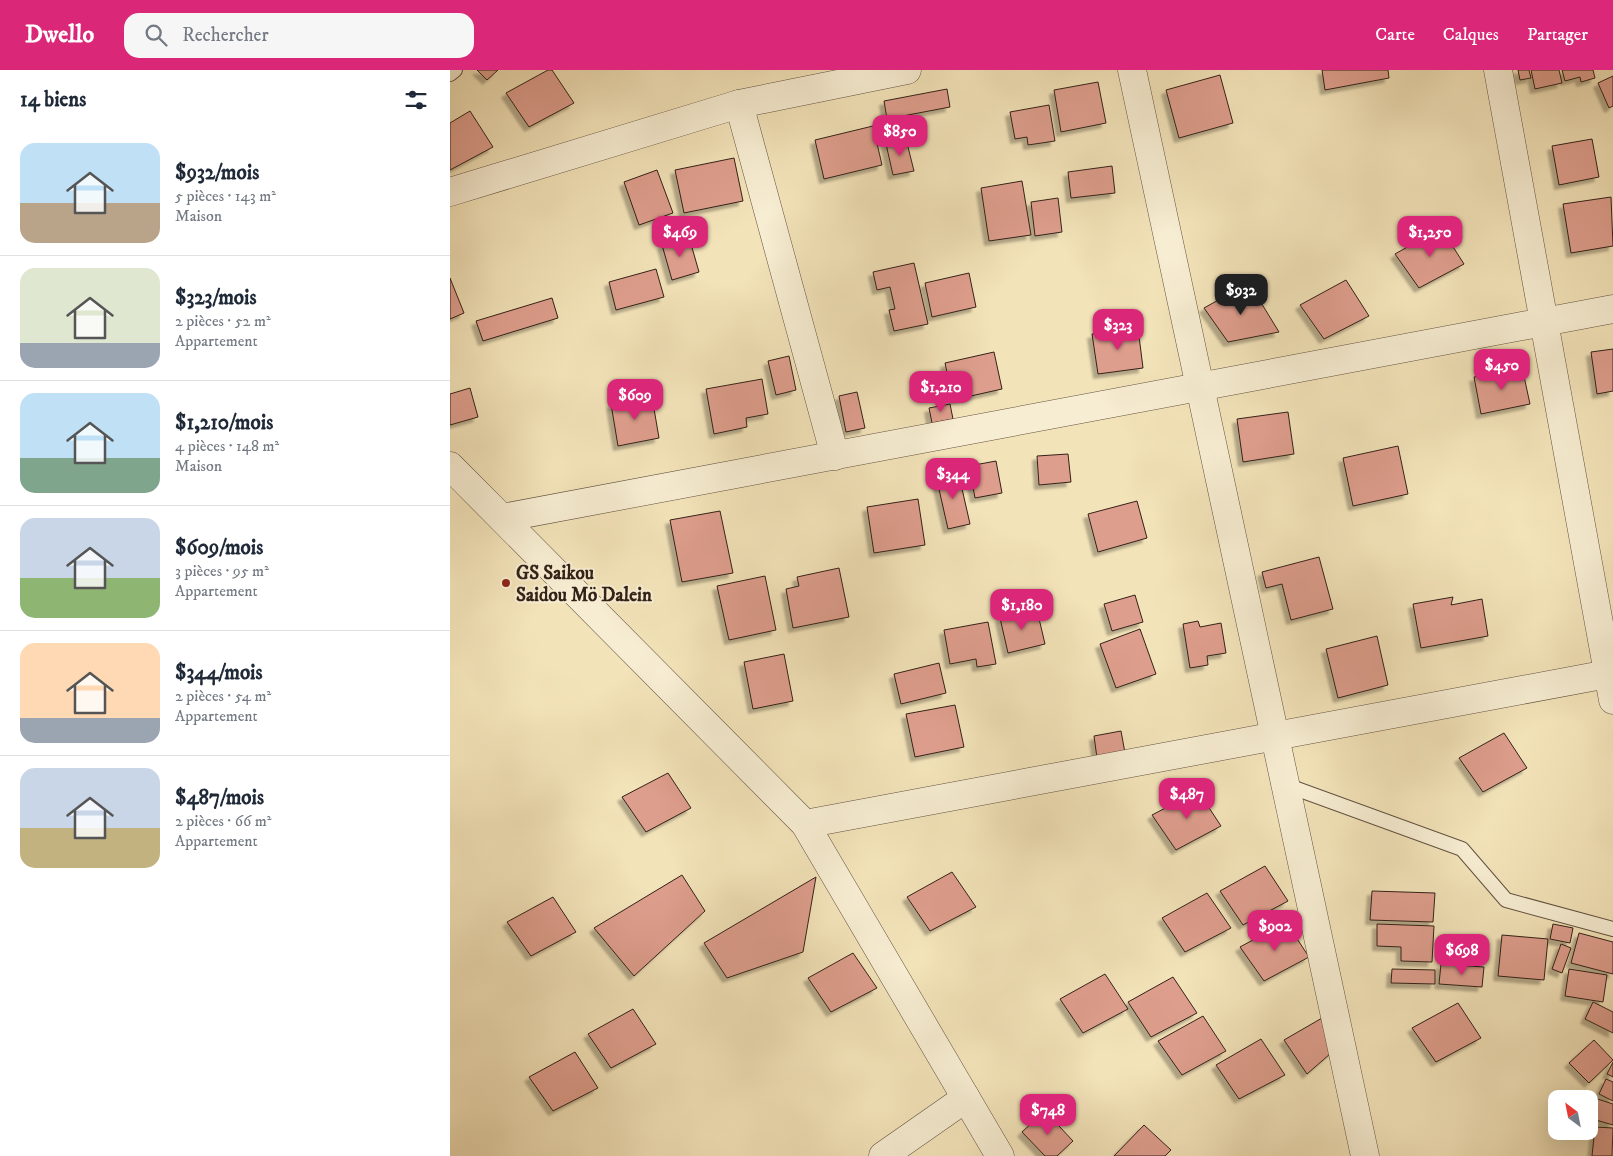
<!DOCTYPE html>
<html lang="fr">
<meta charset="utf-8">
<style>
body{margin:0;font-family:"IM FELL DW Pica",serif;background:#f6f6f7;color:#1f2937;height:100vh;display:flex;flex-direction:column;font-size:19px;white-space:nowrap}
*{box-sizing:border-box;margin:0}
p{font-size:16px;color:#747a83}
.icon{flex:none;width:28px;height:28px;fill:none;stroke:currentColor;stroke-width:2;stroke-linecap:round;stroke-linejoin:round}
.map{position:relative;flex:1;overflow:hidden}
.drawer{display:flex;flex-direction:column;background:#fff;width:450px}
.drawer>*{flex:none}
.needle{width:32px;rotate:328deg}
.tools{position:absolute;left:1098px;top:1020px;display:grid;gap:10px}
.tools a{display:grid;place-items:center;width:50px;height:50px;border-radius:10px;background:#fff;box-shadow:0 5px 20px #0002;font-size:25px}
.price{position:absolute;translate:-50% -42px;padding:0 11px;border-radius:10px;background:#db2777;color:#fff;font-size:16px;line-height:32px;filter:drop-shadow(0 1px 2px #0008)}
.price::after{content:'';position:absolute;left:50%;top:30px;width:15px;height:11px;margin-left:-8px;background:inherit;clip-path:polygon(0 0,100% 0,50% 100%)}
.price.on{background:#222;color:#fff}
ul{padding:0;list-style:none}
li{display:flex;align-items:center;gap:15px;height:125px;padding:0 20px}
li+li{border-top:1px solid #e0e1e3}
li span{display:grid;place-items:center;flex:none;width:140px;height:100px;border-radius:15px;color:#555}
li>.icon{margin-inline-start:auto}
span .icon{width:60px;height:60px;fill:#fffc;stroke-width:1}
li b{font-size:21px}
h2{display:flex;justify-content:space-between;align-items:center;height:60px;padding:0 20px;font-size:21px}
header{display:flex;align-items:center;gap:30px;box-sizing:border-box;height:70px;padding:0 25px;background:#db2777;color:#fff}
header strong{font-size:24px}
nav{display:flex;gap:28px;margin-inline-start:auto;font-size:18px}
.search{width:350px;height:45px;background:#f6f6f7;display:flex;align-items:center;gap:12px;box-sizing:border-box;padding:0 18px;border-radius:15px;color:#747a83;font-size:19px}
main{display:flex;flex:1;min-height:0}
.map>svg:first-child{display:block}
.building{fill:#de9e8d;stroke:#322117;filter:url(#shadow)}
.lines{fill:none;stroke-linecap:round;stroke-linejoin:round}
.lane-casing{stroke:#625240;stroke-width:16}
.street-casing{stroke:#625240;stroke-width:29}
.lane{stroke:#f7edd2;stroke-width:14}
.street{stroke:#f7edd2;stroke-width:28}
.poi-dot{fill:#8f2418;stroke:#f7edd2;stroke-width:2}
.labels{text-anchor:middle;stroke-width:4;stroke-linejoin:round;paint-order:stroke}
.poi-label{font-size:19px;font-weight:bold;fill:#322117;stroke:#f7edd2;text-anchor:start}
</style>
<header>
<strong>Dwello</strong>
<div class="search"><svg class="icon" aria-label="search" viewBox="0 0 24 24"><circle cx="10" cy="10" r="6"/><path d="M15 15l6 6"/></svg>Rechercher</div>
<nav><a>Carte</a><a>Calques</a><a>Partager</a></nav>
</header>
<main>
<section class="drawer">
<h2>14 biens<svg class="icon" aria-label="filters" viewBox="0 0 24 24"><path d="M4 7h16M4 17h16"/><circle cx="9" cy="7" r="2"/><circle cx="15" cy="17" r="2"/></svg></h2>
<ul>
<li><span style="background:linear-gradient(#bfe0f5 60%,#b9a48a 0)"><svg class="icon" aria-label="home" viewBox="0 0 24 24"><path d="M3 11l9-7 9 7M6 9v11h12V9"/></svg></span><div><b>$932/mois</b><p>5 pièces · 143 m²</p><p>Maison</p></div></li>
<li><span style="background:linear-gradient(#dfe7d0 75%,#9aa5b1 0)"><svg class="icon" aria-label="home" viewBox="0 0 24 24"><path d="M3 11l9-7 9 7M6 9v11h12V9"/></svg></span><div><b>$323/mois</b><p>2 pièces · 52 m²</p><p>Appartement</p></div></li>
<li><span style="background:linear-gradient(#bfe0f5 65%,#7fa58c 0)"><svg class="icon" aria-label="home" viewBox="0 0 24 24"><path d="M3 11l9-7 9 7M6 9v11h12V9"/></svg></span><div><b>$1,210/mois</b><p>4 pièces · 148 m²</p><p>Maison</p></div></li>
<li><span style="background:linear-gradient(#c9d6e8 60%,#8fb573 0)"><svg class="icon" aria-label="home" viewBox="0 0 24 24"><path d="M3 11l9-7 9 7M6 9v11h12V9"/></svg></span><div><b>$609/mois</b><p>3 pièces · 95 m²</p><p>Appartement</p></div></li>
<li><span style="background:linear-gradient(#ffd9b3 75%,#9aa5b1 0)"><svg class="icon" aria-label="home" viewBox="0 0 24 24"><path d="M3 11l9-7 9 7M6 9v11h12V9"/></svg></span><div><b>$344/mois</b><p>2 pièces · 54 m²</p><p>Appartement</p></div></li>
<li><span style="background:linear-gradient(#c9d6e8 60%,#c2b280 0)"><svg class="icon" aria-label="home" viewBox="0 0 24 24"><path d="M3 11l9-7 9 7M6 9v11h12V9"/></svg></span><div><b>$487/mois</b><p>2 pièces · 66 m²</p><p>Appartement</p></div></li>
</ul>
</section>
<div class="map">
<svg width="1163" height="1086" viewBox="0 0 1163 1086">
<defs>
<filter id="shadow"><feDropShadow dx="-4.5" dy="4.5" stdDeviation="1" flood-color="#0004"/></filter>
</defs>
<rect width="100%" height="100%" fill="#f3e3b9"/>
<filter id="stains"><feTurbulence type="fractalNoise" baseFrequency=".004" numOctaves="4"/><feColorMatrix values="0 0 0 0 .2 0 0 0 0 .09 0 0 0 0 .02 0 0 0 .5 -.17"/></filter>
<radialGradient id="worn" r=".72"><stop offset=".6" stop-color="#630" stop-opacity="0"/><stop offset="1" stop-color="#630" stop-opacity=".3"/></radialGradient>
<g class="building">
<path d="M27,0h21l-11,10z"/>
<path d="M98,0h4l22,33 -45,24 -23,-34z"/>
<path d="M872,0h66l1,8 -64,12z"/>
<path d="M1068,0h11l2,8 -11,2z"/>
<path d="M1081,0h28l3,13 -27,6z"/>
<path d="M1112,0h31l2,8 -14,4 -1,-5 -15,4z"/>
<path d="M770,5l13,48 -54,15 -13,-48z"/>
<path d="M1163,6v30l-4,2 -11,-25z"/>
<path d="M648,12l8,41 -45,9 -7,-42z"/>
<path d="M497,19l3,18 -63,12 -3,-18z"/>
<path d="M599,35l6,36 -27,4 -1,-8 -12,2 -5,-27z"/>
<path d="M20,41l23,36 -43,23v-47z"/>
<path d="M423,56l9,39 -58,14 -9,-39z"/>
<path d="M456,69l8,32 -21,4 -7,-31z"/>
<path d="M1142,69l7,38 -40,8 -7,-39z"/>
<path d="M284,88l9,43 -59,12 -9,-43z"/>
<path d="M662,96l3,27 -44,5 -3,-26z"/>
<path d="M207,100l16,43 -34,12 -15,-43z"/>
<path d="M572,111l9,54 -42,6 -8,-53z"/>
<path d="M1161,127l2,49 -42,7 -8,-49z"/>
<path d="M608,128l4,34 -27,4 -4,-34z"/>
<path d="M991,158l23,36 -45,24 -24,-34z"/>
<path d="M239,167l10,35 -27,8 -10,-35z"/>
<path d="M464,193l14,61 -34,7 -5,-21 6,-1 -5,-22 -13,3 -4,-18z"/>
<path d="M206,199l8,28 -48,13 -7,-28z"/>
<path d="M519,203l7,34 -44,10 -7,-34z"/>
<path d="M0,208l14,35 -14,6z"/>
<path d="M896,210l23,36 -45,23 -24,-34z"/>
<path d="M799,213l30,49 -51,10 -24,-34z"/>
<path d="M102,228l6,20 -75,23 -7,-20z"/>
<path d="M688,258l5,40 -45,6 -6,-40z"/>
<path d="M1163,279v42l-16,3 -6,-42z"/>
<path d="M544,282l8,37 -49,11 -8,-37z"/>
<path d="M339,286l7,34 -20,5 -8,-34z"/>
<path d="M1072,297l8,37 -49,10 -7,-37z"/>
<path d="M312,309l6,35 -22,4 1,9 -33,7 -8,-45z"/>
<path d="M20,318l8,29 -28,8v-31z"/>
<path d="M407,322l8,36 -19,4 -7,-36z"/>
<path d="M202,327l7,41 -41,8 -7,-42z"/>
<path d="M500,334l3,15 -21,4 -3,-15z"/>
<path d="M838,342l6,42 -51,8 -6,-43z"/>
<path d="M948,376l10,48 -55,12 -10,-48z"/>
<path d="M618,384l3,28 -32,3 -2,-29z"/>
<path d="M546,391l6,32 -27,5 -6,-32z"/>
<path d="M508,401l12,53 -22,5 -12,-53z"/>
<path d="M468,429l7,46 -51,8 -7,-46z"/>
<path d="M687,431l10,37 -49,14 -10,-38z"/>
<path d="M270,441l13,62 -51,9 -12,-62z"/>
<path d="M869,487l14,52 -42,11 -9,-36 -16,4 -4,-16z"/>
<path d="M389,498l10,49 -56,11 -7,-39 13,-3 -2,-9z"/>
<path d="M315,506l11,54 -47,10 -12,-54z"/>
<path d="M685,525l8,27 -31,9 -8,-27z"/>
<path d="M1003,527l-2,8 31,-6 6,37 -67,12 -8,-44z"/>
<path d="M587,540l8,34 -37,9 -8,-35z"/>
<path d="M748,551l2,6 21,-4 5,30 -19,3 1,9 -18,3 -7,-44z"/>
<path d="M538,552l8,42 -19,3 -1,-8 -26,5 -6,-34z"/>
<path d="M690,559l16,45 -40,14 -16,-44z"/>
<path d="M927,566l11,49 -50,13 -12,-49z"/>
<path d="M334,584l9,47 -40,8 -9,-47z"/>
<path d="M489,593l7,30 -45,11 -7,-30z"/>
<path d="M505,635l9,42 -49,10 -9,-43z"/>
<path d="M671,661l4,22 -28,5 -3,-22z"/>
<path d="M1054,663l23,35 -44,24 -24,-34z"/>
<path d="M218,703l23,35 -45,24 -24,-35z"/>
<path d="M748,721l23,35 -45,24 -24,-35z"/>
<path d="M815,796l23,35 -45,24 -23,-34z"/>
<path d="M502,802l24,35 -46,24 -23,-34z"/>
<path d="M232,805l23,36 -71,65 -40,-48z"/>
<path d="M366,807l-13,75 -76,26 -23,-35z"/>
<path d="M922,821l63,2 -2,29 -63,-2z"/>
<path d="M757,823l24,35 -46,24 -23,-34z"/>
<path d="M103,827l23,35 -45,24 -24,-34z"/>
<path d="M836,852l23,35 -45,24 -24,-34z"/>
<path d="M927,854l57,2 -2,36 -31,-1v-14l-24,-1z"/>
<path d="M1103,854l20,4 -3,15 -20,-4z"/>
<path d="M1129,863l34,9v32l-42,-11z"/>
<path d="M1052,865l46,4 -4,41 -46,-4z"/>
<path d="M1111,874l10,4 -9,25 -10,-4z"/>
<path d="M403,883l24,35 -46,24 -23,-34z"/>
<path d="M991,894l43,3 -2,20 -43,-3z"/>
<path d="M942,899l43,1v14l-44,-1z"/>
<path d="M1119,899l38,6 -4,27 -38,-6z"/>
<path d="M655,904l23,35 -45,24 -23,-34z"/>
<path d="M723,907l24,36 -46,24 -23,-35z"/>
<path d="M1143,932l20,10v21l-28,-14z"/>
<path d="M1008,933l23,35 -45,24 -24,-34z"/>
<path d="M183,939l23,35 -45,24 -23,-34z"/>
<path d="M879,944l9,33 -31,27 -23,-34z"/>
<path d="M753,946l23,35 -44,24 -24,-34z"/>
<path d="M811,969l24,36 -46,24 -23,-34z"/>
<path d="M1144,970l19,20 -24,23 -20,-20z"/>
<path d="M125,982l23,36 -45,23 -24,-34z"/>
<path d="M1163,992v15l-6,-3z"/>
<path d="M1156,1009l7,3v19l-14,-7z"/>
<path d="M1138,1026l25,8v21l-24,-7z"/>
<path d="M595,1041l28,30 -16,15h-12l-23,-24z"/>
<path d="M694,1055l27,25 -6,6h-51z"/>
<path d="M1145,1057l18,1 -1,28h-20z"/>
</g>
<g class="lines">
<defs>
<g id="lane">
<path d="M0,4l5,-4"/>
<path d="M836,715l176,64 44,51 107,29"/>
</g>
<g id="street">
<path d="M682,0l233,1086"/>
<path d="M1048,0l115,630"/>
<path d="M289,34l96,352"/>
<path d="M0,122l289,-88 168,-34"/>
<path d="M0,396l355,358 195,332"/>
<path d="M52,448l1111,-209"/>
<path d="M355,754l808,-151"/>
<path d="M433,1086l83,-58"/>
</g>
</defs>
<use href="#lane" class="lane-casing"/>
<use href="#street" class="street-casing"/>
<use href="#lane" class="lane"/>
<use href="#street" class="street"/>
</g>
<circle class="poi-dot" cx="56" cy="513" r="5"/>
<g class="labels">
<g class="poi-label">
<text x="66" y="509">GS Saikou<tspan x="66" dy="22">Saidou Mö Dalein</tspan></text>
</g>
</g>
<rect width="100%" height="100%" filter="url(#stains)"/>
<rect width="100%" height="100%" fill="url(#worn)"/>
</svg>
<div class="tools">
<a><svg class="needle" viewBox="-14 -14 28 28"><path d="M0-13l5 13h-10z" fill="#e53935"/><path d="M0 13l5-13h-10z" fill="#747a83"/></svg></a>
</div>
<b class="price" style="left:450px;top:87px">$850</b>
<b class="price" style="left:230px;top:188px">$469</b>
<b class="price" style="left:980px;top:188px">$1,250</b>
<b class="price on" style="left:791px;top:246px">$932</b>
<b class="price" style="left:668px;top:281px">$323</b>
<b class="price" style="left:1052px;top:321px">$450</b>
<b class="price" style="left:491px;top:343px">$1,210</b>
<b class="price" style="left:185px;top:351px">$609</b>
<b class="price" style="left:503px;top:430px">$344</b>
<b class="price" style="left:572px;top:561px">$1,180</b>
<b class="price" style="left:737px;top:750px">$487</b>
<b class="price" style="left:825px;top:882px">$902</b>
<b class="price" style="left:1012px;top:906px">$698</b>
<b class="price" style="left:598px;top:1066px">$748</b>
</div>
</main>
